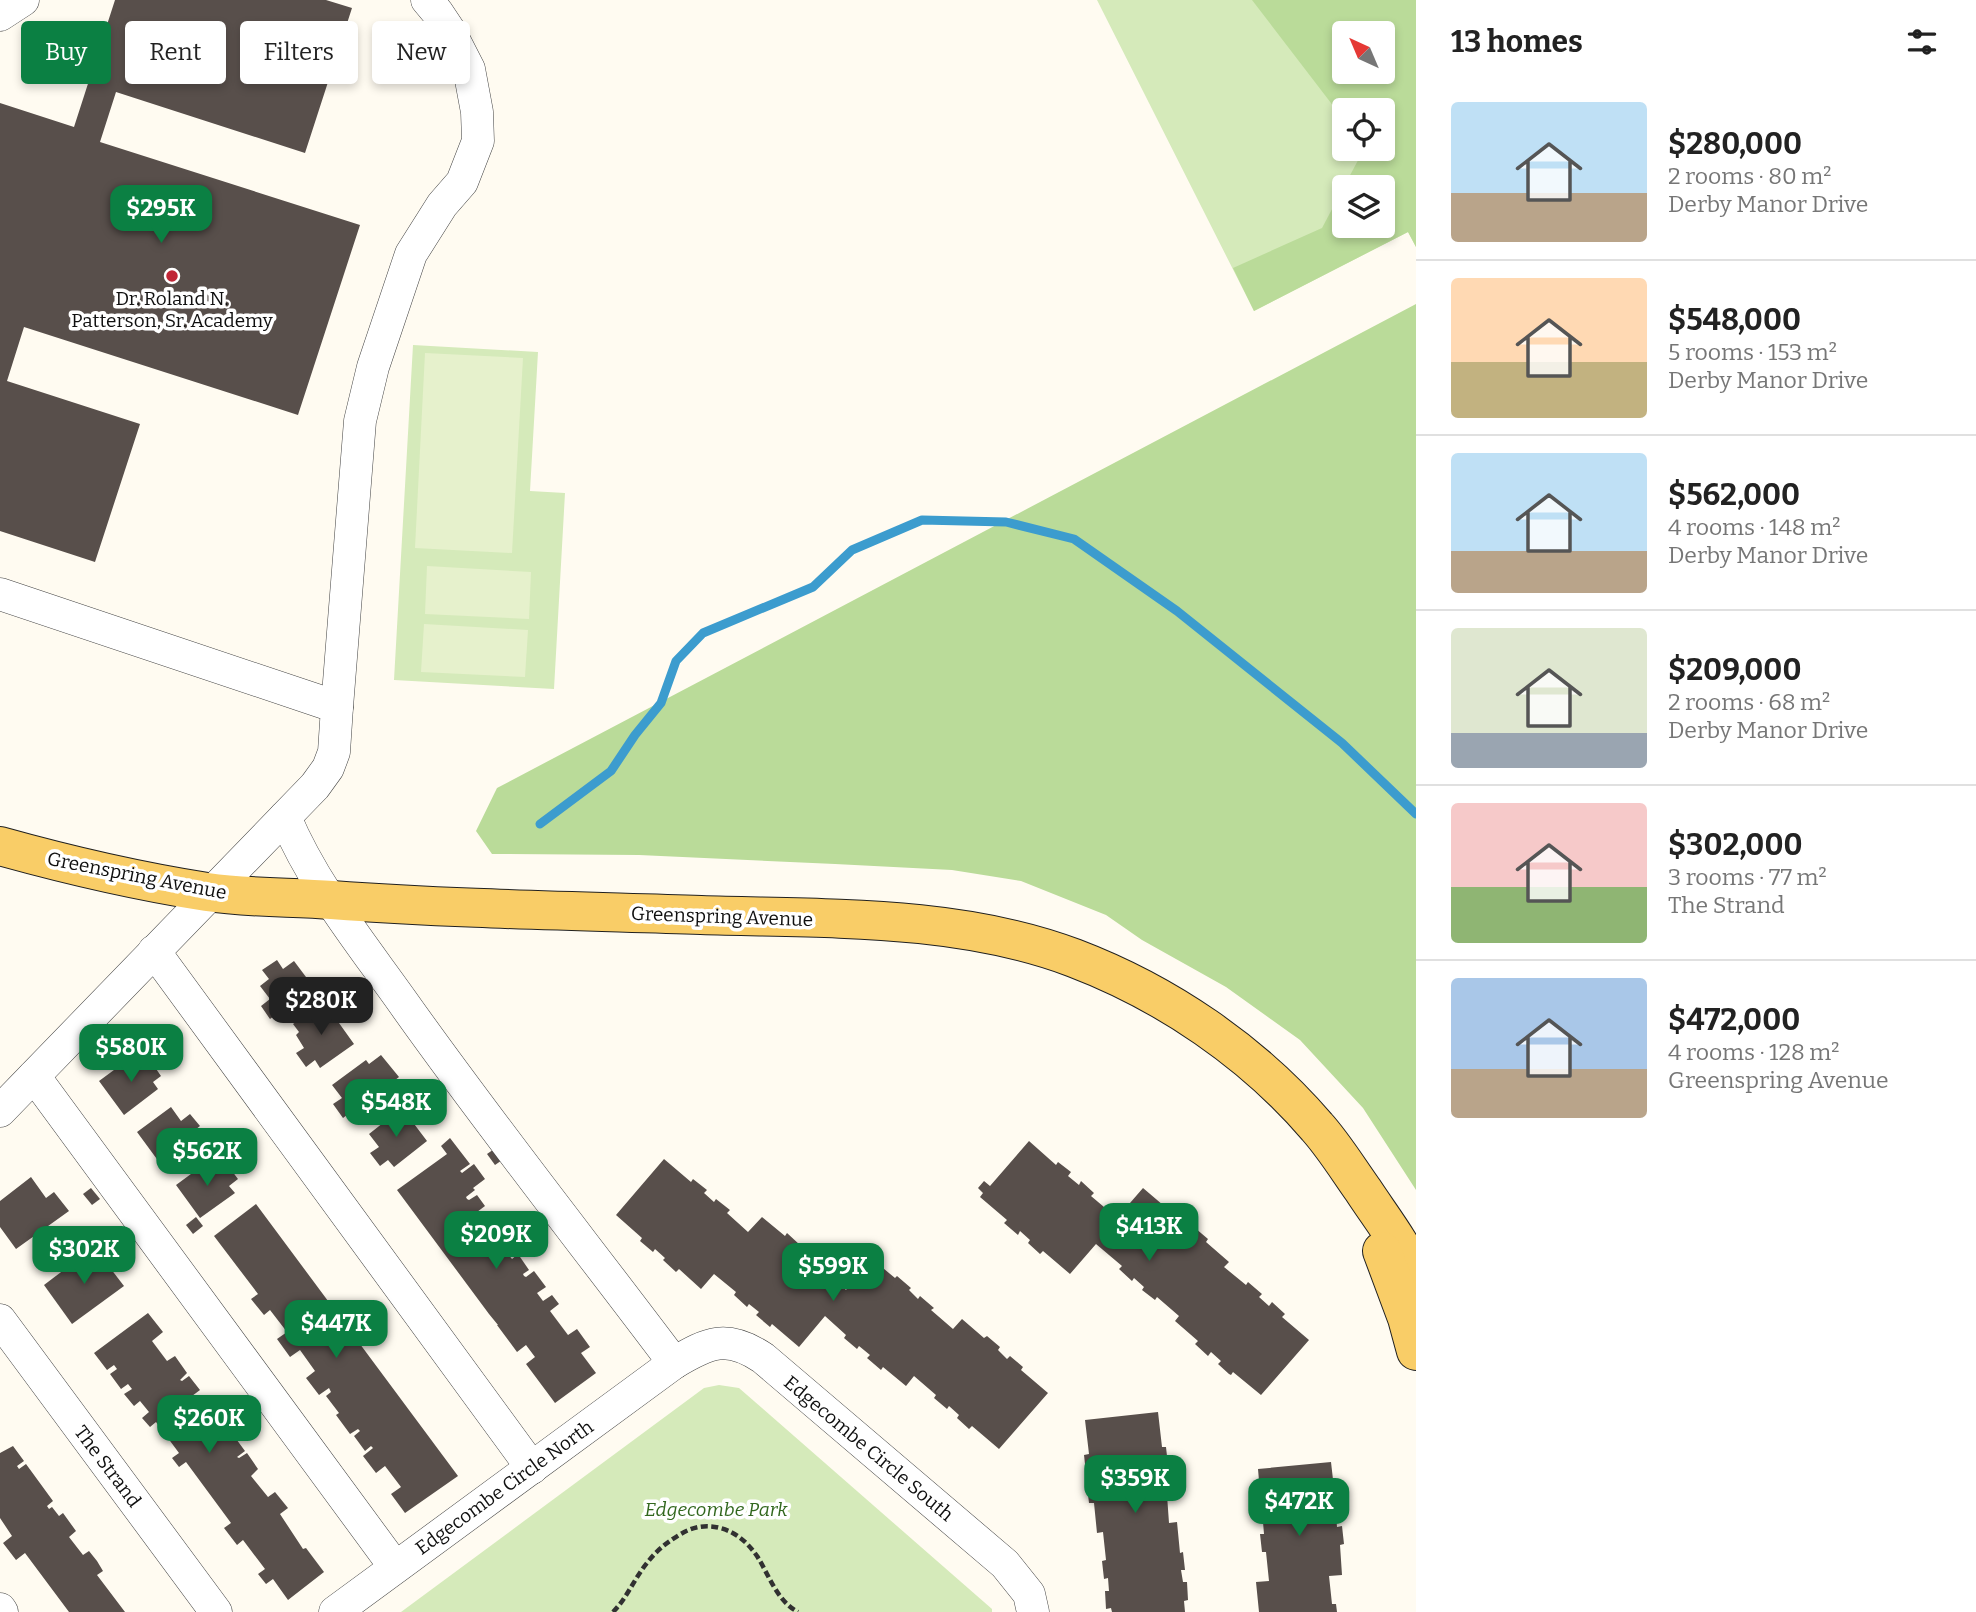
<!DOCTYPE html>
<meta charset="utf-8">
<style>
body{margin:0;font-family:Bitter,serif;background:#f6f6f6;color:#222;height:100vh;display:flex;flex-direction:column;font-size:26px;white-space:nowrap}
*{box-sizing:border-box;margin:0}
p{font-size:23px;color:#767676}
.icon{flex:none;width:38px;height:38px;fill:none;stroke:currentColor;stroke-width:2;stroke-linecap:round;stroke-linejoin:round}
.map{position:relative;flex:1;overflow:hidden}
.sheet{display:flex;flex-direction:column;background:#fff;width:560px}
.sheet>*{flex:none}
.banner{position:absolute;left:21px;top:21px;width:665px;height:63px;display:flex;gap:14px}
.needle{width:46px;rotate:316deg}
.buttons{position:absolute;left:1332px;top:21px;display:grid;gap:14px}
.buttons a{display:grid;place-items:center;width:63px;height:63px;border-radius:7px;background:#fff;box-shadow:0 4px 10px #0003;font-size:35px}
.price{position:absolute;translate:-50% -60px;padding:0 16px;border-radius:14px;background:#0b8043;color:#fff;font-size:23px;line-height:46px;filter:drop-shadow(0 2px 4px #0008)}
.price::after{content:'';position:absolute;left:50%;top:42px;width:21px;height:16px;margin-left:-10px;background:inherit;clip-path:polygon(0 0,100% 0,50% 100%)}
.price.current{background:#222;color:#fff}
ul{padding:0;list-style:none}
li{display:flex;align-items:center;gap:21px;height:175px;padding:0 35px}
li+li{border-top:2px solid #e0e0e0}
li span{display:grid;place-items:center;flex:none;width:196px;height:140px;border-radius:7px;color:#555}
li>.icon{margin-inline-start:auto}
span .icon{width:84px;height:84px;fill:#fffc;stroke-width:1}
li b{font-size:30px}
h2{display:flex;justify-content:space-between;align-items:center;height:84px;padding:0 35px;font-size:30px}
.pill{padding:0 24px;border-radius:7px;background:#fff;box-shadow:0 4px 10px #0003;font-size:24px;line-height:63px}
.pill.current{background:#0b8043;color:#fff}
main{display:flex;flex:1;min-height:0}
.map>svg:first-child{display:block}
.green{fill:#d5eaba;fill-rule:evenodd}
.forest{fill:#badb99;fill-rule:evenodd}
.pitch{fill:#e6f1cc}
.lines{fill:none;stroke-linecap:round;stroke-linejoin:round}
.stream{stroke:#3c9cce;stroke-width:9}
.building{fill:#584f4b}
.minor-casing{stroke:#424242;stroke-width:33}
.major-casing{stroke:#202020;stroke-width:40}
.path{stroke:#313131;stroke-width:4.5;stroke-dasharray:7 3.5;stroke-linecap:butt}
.minor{stroke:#fff;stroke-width:32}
.major{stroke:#f9cd67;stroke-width:38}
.poi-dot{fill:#c02636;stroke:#fff;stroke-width:2.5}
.labels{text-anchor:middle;stroke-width:7;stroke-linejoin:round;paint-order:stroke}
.poi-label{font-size:19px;fill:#0f0f0f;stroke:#fff}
.street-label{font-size:19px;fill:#0f0f0f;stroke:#fff}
.park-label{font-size:19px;font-style:italic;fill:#32671e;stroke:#fff}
</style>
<main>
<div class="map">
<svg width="1416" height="1612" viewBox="0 0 1416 1612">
<rect width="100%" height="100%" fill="#fffbf1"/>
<g class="green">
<path d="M1097,0h319v247l-8,-15 -154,79zM1344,33h38v39h-38zM1344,110h38v39h-38zM1344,187h38v39h-38z"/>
<path d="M413,345l125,7 -8,139 35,2 -11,196 -160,-9z"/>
<path d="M719,1385l20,3 253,221v3h-591l303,-224z"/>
</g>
<g class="forest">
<path d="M1252,0h164v247l-8,-15 -154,79 -21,-43 89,-40 42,-79h18v-39h-38v10zM1344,33h38v39h-38zM1344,187h38v39h-38z"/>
<path d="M1416,304v886l-53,-82 -63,-68 -74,-53 -84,-47 -36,-25 -85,-34 -69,-11 -117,-6 -196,-9 -147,-1 -16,-23 21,-43z"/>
</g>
<g class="pitch">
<path d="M425,353l98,5 -11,195 -97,-5z"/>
<path d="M427,566l104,6 -2,47 -104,-5z"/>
<path d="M424,624l104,6 -3,47 -104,-5z"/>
</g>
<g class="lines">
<path class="stream" d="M540,824l71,-53 24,-36 26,-32 15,-42 27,-28 110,-46 39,-37 70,-30 84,2 68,17 103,72 165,132 74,71"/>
</g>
<g class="building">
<path d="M115,0h211l26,8 -47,145 -189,-61 -16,50 260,83 -62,190 -274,-88 -17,54 133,43 -45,138 -95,-31v-428l74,24z"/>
<path d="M277,960l6,9 11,-8 24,32 -34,26 -5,-7 -9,7 -9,-13 9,-7 -10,-13 9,-7 -7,-9z"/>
<path d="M324,1002l30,42 -34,24 -5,-8 -9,7 -10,-14 8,-5 -8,-13 3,-3 -6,-8z"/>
<path d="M381,1055l18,22 -13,10 5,6 -34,25 -5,-7 -9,7 -10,-14 9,-6 -10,-13 34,-25 3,4z"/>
<path d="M133,1056l10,14 9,-7 9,13 -8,6 5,7 -34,26 -25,-34z"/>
<path d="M171,1107l10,14 9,-7 10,12 -9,7 5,7 -34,26 -25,-34z"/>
<path d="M402,1108l25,33 -33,26 -6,-7 -8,6 -10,-13 9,-6 -10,-13z"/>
<path d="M450,1138l20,26 -10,7 2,2 12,-9 11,15 -12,9 2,2 -9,7 1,2 2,1 8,-5 8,11 -8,6 6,8 8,-7 12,17 -8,6 2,3 6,-5 11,16 -6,4 4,5 6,-5 11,16 -6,4 1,2 2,1 8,-6 12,16 -9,6 6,8 9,-6 7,9 -9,7 18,24 9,-6 13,18 -9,6 15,20 -41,30 -29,-39 9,-7 -9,-12 -9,7 -20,-27h1l-9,-11 -92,-124 50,-36 -6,-8z"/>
<path d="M1029,1141l27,24 2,-3 13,10 -3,4 11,9 2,-4 13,12 -3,3 26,22 26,-30 27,23 2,-4 13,12 -3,3 11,9 2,-3 13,11 -2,3 23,20 -5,5 22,18 2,-3 14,12 -3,3 10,9 3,-4 13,12 -3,3 27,23 -48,55 -28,-23 -2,3 -2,-1 -11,-10 3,-3 -10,-9 -3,4 -13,-12 3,-3 -23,-20 4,-5 -22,-19 -2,3 -13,-10 2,-3 -10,-9 -2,3 -13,-12 3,-3 -26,-22 -26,30 -27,-23 -3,3 -12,-11 2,-3 -10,-9 -2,4 -14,-12 3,-3 -27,-23 3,-4 -5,-5 6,-7 6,5z"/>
<path d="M497,1147l8,11 -10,7 -8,-11z"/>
<path d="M664,1159l27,23 2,-3 14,11 -3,3 10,9 2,-3 14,11 -3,3 21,19 14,-15 23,19 2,-3 13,12 -2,3 9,8 3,-3 13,12 -2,2 25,23 26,-31 23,19 2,-2 14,12 -2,2 9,9 2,-3 14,12 -3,2 22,19 9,-10 22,19 3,-2 13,11 -2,3 9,9 3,-3 13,11 -2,3 27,23 -49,56 -27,-23 -3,3 -12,-11 2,-3 -10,-9 -2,3 -13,-11 2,-3 -22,-19 -8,10 -23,-19 -2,3 -14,-12 3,-3 -11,-9 -2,3 -13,-11 2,-3 -21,-19 -26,31 -27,-23 -2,3 -14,-12 3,-3 -10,-8 -2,3 -13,-12 2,-3 -22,-18 -13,15 -22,-20 -3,3 -13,-12 2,-2 -10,-9 -2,3 -13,-11 2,-3 -26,-23z"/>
<path d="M210,1160l10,13 9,-6 9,12 -9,7 6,7 -35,25 -24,-33z"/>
<path d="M31,1177l15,21 8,-6 15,19 -53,38 -16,-22v-26z"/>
<path d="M91,1188l9,11 -8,6 -9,-11z"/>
<path d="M256,1204l202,272 -53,37 -14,-19 10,-7 -16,-21 -9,7 -13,-17 10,-8 -2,-2 -6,5 -11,-15 6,-5 -2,-2 -8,5 -14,-19 3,-2 -13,-17 5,-4 -2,-4 -10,7 -13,-17 9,-7 -15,-21 -10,7 -13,-18 10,-7 -17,-22 -6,5 -13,-16 7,-5 -44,-58z"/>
<path d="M196,1217l7,9 -10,8 -7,-9z"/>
<path d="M94,1247l30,39 -52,38 -28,-39z"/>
<path d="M148,1313l15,19 -11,9 15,20 8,-5 12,17 -7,7 2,1 7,-5 11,14 -8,6 32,42 7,-6 14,19 -8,6 2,1 8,-5 11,16 -7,7 17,21 7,-5 13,16 -8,6 23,35 3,-1 18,24 -36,28 -15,-21 -7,5 -8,-10 7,-5 -22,-29 -6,5 -13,-17 7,-5 -45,-61 -7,5 -7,-9 7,-5 -23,-31 -6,5 -8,-9 7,-6 -9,-11 -6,5 -10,-12 8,-5 -4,-5 -7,5 -11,-15 7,-5 -3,-4 -7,5 -13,-17z"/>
<path d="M1158,1412l4,35h4l2,18 -4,1 1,11h4l2,18h-4l2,28 8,-1 3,31 3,-1 2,18h-4l2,12h4l1,18 -4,1 1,11h-73l-1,-4 -5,1 -1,-18h4l-1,-13 -4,1 -2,-18 4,-1 -3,-28 -6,1 -3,-30h-5l-2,-17 5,-1 -2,-13 -4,1 -2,-18 5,-1 -4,-34z"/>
<path d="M13,1446l11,15 -7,5 2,3 7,-5 27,37 -6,5 2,3 3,-2 7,9 4,-3 13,18 -7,6 14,18 6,-4 8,10 6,10 -6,4 28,37h-56l-44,-59 -9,7 -13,-17 9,-7 -12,-18v-65z"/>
<path d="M1331,1462l4,35 4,-1 1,18 -4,1 1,12 5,-1 2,18 -4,1 2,30 -13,1 3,28h4l1,8h-78l-3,-30 13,-1 -3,-29h-4l-2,-18h4l-1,-12h-4l-2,-18h4l-3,-35z"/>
</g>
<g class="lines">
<defs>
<g id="minor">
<path d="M0,15l23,-15"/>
<path d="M0,594l337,113 -3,45 -6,16 -13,18 -315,325"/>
<path d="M337,707l23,-286 13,-54 38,-113 31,-49 20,-23 16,-41 -1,-29 -8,-43 -20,-39 -12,-18 -10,-12"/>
<path d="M285,817c28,67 75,125 117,184 87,123 181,241 272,362"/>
<path d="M154,951l378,517"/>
<path d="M34,1076l361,491"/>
<path d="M0,1320l216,292"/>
<path d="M0,1609l2,3"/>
<path d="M335,1612l339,-249c35,-21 53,-29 89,-5l242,206 24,30 4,18"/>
</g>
<g id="major">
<path d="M0,846c68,19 137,35 207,46 41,6 84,5 125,8 123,9 246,11 369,15 123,4 257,-1 373,43 92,35 179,94 243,169 17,19 31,42 46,63 19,29 40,55 53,87"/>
<path d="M1382,1251l25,67 9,33"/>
</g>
</defs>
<use href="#minor" class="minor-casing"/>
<use href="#major" class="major-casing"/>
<path class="path" d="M613,1612c14,-14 21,-33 34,-49 9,-12 19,-20 32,-28 13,-8 26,-11 41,-7 16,4 28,15 37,28 12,19 20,45 41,56"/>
<use href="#minor" class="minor"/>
<use href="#major" class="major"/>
</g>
<circle class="poi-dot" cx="172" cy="276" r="7"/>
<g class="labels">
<g class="poi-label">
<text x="172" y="305">Dr. Roland N.<tspan x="172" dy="22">Patterson, Sr. Academy</tspan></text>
</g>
<g class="street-label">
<text transform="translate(137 875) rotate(11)" y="7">Greenspring Avenue</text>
<text transform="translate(722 916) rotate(2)" y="7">Greenspring Avenue</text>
<text transform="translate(869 1448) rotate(40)" y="7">Edgecombe Circle South</text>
<text transform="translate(108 1466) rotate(53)" y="7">The Strand</text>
<text transform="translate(504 1487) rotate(-36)" y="7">Edgecombe Circle North</text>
</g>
<g class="park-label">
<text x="716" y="1516">Edgecombe Park</text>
</g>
</g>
</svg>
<div class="buttons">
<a><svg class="needle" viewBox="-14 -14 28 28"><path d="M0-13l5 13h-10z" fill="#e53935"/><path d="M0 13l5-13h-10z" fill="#767676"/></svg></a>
<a><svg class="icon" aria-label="locate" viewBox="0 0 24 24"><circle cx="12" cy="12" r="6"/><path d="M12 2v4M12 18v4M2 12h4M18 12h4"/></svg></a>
<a><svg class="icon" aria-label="layers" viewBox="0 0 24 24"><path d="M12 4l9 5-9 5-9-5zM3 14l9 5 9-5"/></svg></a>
</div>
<b class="price" style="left:161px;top:245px">$295K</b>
<b class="price current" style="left:321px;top:1037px">$280K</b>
<b class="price" style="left:131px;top:1084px">$580K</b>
<b class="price" style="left:396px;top:1139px">$548K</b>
<b class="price" style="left:207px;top:1188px">$562K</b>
<b class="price" style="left:1149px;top:1263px">$413K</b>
<b class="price" style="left:496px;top:1271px">$209K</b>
<b class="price" style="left:84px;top:1286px">$302K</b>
<b class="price" style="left:833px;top:1303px">$599K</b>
<b class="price" style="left:336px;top:1360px">$447K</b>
<b class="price" style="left:209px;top:1455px">$260K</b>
<b class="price" style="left:1135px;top:1515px">$359K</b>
<b class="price" style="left:1299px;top:1538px">$472K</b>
<div class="banner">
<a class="pill current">Buy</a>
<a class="pill">Rent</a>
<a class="pill">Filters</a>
<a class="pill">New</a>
</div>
</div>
<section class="sheet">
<h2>13 homes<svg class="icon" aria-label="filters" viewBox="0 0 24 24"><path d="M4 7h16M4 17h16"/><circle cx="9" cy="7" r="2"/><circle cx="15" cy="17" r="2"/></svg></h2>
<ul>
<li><span style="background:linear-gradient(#bfe0f5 65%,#b9a48a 0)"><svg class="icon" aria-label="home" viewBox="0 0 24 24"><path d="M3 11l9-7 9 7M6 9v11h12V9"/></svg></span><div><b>$280,000</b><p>2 rooms · 80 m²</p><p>Derby Manor Drive</p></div></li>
<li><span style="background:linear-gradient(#ffd9b3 60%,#c2b280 0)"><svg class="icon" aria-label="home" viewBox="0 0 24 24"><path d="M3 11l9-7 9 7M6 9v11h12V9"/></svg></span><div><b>$548,000</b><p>5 rooms · 153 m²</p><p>Derby Manor Drive</p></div></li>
<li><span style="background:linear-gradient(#bfe0f5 70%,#b9a48a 0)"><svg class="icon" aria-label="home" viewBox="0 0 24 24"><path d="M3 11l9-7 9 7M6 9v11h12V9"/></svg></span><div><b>$562,000</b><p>4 rooms · 148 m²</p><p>Derby Manor Drive</p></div></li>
<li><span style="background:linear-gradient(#dfe7d0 75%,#9aa5b1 0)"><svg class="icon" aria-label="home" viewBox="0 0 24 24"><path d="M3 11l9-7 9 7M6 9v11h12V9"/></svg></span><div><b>$209,000</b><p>2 rooms · 68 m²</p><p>Derby Manor Drive</p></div></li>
<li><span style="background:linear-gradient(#f6c9c9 60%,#8fb573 0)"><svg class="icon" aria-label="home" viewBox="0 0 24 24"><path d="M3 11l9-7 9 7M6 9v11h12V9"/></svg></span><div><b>$302,000</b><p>3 rooms · 77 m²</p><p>The Strand</p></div></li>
<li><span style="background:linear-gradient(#a9c7e8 65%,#b9a48a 0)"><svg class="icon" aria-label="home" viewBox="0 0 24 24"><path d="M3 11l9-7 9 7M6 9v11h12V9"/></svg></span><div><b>$472,000</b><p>4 rooms · 128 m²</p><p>Greenspring Avenue</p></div></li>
</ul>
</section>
</main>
